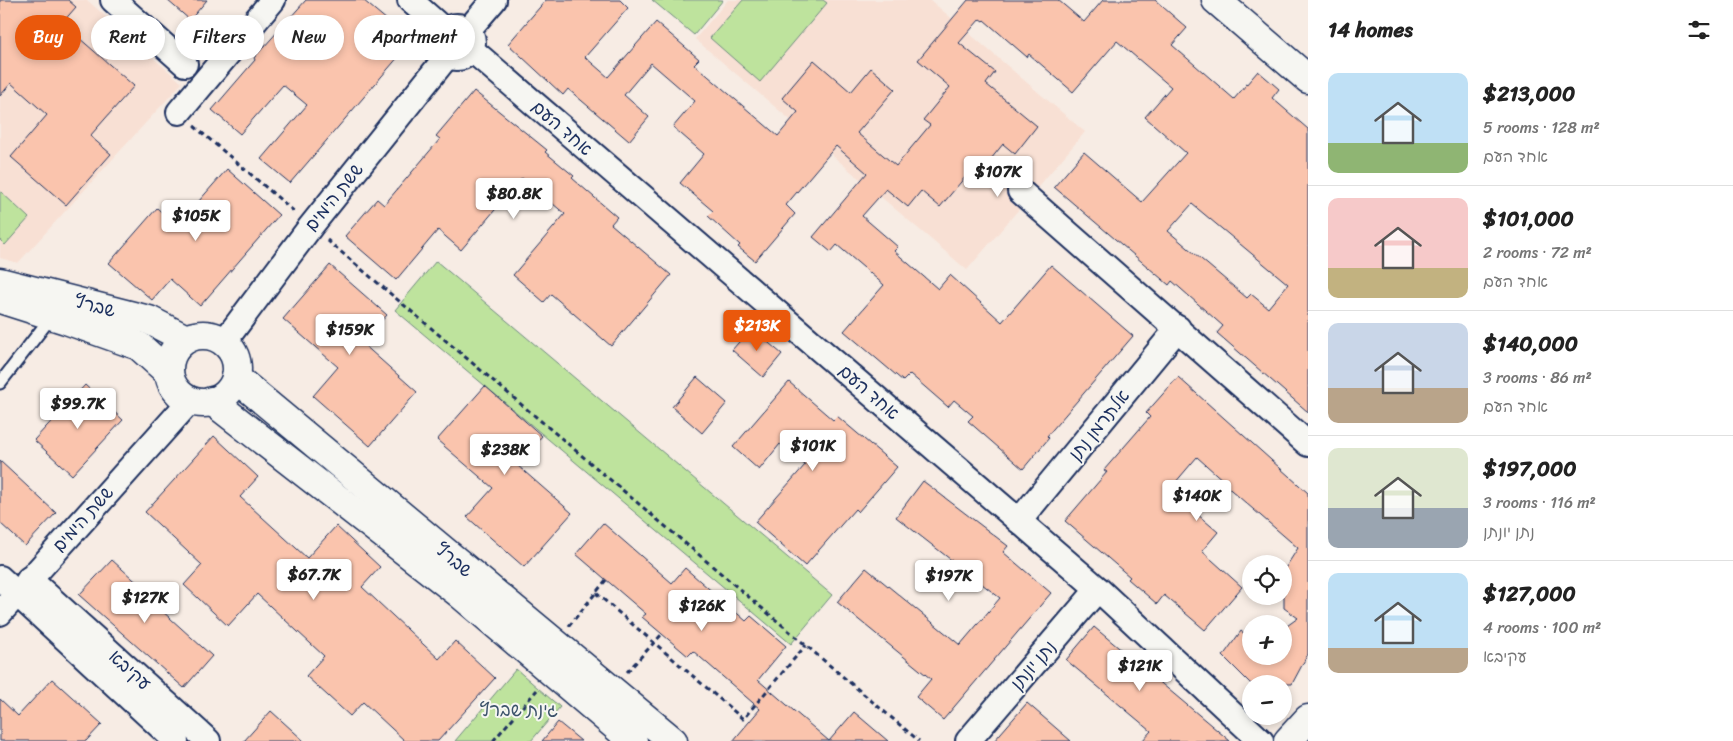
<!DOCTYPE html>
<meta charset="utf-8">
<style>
body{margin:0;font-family:Sriracha,"Playpen Sans Hebrew",sans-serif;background:#f6f6f6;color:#222;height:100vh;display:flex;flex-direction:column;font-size:19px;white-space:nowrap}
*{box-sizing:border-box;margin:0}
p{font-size:16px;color:#767676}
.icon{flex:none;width:28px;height:28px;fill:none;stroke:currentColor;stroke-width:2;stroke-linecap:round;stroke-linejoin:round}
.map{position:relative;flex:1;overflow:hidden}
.drawer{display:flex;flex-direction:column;background:#fff;width:425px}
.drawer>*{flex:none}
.banner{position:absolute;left:15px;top:15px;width:475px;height:45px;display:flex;gap:10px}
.tools{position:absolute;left:1242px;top:555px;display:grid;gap:10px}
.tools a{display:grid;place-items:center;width:50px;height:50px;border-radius:50%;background:#fff;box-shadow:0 2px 8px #0003;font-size:25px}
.price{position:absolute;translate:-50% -42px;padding:0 11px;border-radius:5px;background:#fff;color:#222;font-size:16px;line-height:32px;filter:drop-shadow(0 1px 2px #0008)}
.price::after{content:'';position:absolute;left:50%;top:30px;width:15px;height:11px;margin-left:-8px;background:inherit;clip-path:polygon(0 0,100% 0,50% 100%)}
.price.selected{background:#ea580c;color:#fff}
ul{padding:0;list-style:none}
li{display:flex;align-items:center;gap:15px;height:125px;padding:0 20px}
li+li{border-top:1px solid #e0e0e0}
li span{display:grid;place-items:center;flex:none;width:140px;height:100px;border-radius:10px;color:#555}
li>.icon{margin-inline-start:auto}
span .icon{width:60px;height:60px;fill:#fffc;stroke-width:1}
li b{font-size:21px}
h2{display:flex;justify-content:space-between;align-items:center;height:60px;padding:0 20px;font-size:21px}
.chip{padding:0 18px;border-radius:22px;background:#fff;box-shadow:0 2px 8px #0003;font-size:18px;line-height:45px}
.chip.selected{background:#ea580c;color:#fff}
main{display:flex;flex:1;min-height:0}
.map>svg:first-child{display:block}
.built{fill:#f8e0d4}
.green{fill:#bee39d;stroke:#6c897e}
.building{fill:#fac4ad;stroke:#1b2f5e;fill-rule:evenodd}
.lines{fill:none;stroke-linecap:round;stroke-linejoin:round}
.service-casing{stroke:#1b2f5e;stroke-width:15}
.minor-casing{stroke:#1b2f5e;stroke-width:28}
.tertiary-casing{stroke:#1b2f5e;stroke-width:31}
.secondary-casing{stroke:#1b2f5e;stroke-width:31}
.path{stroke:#1b2f5e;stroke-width:3;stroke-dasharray:5 4;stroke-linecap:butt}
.service{stroke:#f6f6f2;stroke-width:11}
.minor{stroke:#f6f6f2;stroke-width:24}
.tertiary{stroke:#f6f6f2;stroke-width:28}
.secondary{stroke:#f6f6f2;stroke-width:28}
.labels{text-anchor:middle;stroke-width:4;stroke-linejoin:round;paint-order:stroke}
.street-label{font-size:18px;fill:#1b2f5e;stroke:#f6f6f2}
.park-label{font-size:18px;fill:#3c536b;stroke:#f6f6f2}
</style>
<main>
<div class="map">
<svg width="1308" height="741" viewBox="0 0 1308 741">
<rect width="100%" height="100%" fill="#f7ece4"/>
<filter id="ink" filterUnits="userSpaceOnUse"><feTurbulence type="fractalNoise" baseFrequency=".02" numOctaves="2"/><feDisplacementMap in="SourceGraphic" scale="10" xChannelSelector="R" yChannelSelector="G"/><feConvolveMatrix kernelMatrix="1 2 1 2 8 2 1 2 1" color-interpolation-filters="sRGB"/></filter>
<g filter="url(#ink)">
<g class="built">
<path d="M0,0h87l95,83 -164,180 -18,-5z"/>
<path d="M728,0h202l155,132 -118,138 -272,-231z"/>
</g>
<g class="green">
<path d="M652,0h71l-29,35z"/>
<path d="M743,0h80l4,3 -67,79 -50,-44z"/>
<path d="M0,191l29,27 -24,27 -5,-5z"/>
<path d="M436,261l396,334 -41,49 -396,-334z"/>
<path d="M516,669l44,38 -29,34h-76z"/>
</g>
<g class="building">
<path d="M0,0h68l8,7 -14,16 72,63 -44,50 21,18 -45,51 -55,-48 36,-42 -36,-32 -11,13z"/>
<path d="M167,0h40l-17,20z"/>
<path d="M306,0h57l49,41 -122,142 -29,-24 46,-54 -24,-20 -43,49 -28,-24 43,-50 -1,-2z"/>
<path d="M546,0h74l8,8 -43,49 23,20 48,-55 43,37 -5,5 84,72 20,-24 -16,-14 32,-38 37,32 20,-24 24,21 -38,44 39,33 34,-41 -7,-5 27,-33 -32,-27 50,-60h90l26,22 19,-22h52l32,28 -15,17 62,54 24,-28 21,18 -7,9 36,31v283l-91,-79 6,-7 -51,-45 -3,4 -115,-98 30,-35 58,50 44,-49 -41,-36 26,-30 -54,-46 -44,51 -44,-38 -2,3 -43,-37 -1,1 -3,-2 -21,24 36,29 -9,12 51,42 -22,28 -12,-10 -20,25 -7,-5 -36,43 -19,-16 -13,16 -22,-18 -24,27 36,31 -4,4 44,38 12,-14 52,47 49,-57 82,71 -86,100 2,2 -26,31 -55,-48 5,-5 -19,-16 -6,7 -38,-33 -7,7 -59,-50 40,-46 -47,-40 -6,7 -18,-15 54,-64 -31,-27 -50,59 9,9 -40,47 -17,-14 2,-2 -32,-29 5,-5 -33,-28 24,-29 -31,-27 22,-26 -44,-38 -27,32 25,22 -20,24 -61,-52 -5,6 -55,-51zM1192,204l96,80 -20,24 -17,-14 -4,4 -79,-67z"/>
<path d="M474,91l73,59 -2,2 29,24 -2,2 45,39 -6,7 60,51 -60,71 -60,-52 -7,8 -31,-27 52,-61 -43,-36 -61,72 -23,-20 -42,50 -51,-44 32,-37 7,6 56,-66 -4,-3z"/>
<path d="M227,169l52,46 -79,91 -30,-27 -18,21 -43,-37 48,-55 20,18z"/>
<path d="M330,265l57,50 -25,28 55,49 -47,54 -57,-50 25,-29 -55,-48z"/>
<path d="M751,328l31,26 -19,23 -31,-27z"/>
<path d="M697,377l30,26 -25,30 -30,-26z"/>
<path d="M1178,377l130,116v161l-16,30h-41l-28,-28 18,-25 10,8v17h33v-28l14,-10 -14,-10v-38l14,-22 -74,-64 1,-2 -28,-25 -28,33 49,42 -16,19 40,36 -37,43 -41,-35 -7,9 -29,-25 2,-2 -65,-56 42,-49 -3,-2 46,-53 -4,-4z"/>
<path d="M789,382l44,38 4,-4 60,51 -39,45 -3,-3 -50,57 -50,-44 50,-57 -25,-21 -21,26 -26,-23z"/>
<path d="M85,385l38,35 -51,55 -38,-35z"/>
<path d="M485,386l57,50 -25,29 55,48 -48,54 -57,-50 26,-29 -56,-48z"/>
<path d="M214,436l44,41 -18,20 67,61 29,-32 44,41 -18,20 77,72 16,-18 40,37 -57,63h-33l-42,-39 -13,14 -44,-40 18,-20 -67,-62 -29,32 -44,-41 18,-20 -57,-53z"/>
<path d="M0,461l56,52 -31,33 -25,-23z"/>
<path d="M923,481l85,65 -5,6 48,41 -108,127 -27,-23 15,-18 -94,-77 29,-34 94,77 40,-47 -104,-81z"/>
<path d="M603,523l69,60 13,-15 61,53 5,-5 35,30 -28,34 71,61h-96l27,-32 -67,-58 -5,5 -46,-39 4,-3 -70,-60z"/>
<path d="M112,560l41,37 -3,3 62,56 -28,32 -105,-93z"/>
<path d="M1094,627l136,114h-88l9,-10 -85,-71z"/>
<path d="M52,679l50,45 -16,17h-86v-42l18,17z"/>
<path d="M1027,703l44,38h-77z"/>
<path d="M271,711l33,30h-60z"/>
<path d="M854,712l34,29h-59z"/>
<path d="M558,722l23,19h-39z"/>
</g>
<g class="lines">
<defs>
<path id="service" d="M0,383l52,-67"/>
<g id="minor">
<path d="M113,0l72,64"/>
<path d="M410,0l35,31"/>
<circle cx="457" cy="42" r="16"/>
<path d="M469,29l25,-29"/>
<path d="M472,50l626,539 163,152"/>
<path d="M179,112l94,-112"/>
<path d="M1020,191l288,253"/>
<path d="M224,342l87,-116 137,-171"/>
<path d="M1019,521l159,-193"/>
<path d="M0,578l176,163"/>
<path d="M29,579l179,162"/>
<path d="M0,613l190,-212"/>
<path d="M968,741l130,-152"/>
</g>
<g id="tertiary">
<path d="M1216,0l92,79"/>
<path d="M0,282l149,38 37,19"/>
<path d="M0,299l66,21 73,26 30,27"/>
<circle cx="203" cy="369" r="34"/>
<path d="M236,378l437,363"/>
<path d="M212,401l248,193 173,147"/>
</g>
<path id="secondary" d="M1288,741l20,-22"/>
</defs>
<use href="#service" class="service-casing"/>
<use href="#minor" class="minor-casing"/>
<use href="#tertiary" class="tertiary-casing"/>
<use href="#secondary" class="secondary-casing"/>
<g class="path">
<path d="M194,126l102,87"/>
<path d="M327,240l592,501"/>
<path d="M596,593l147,126 63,-74"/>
<path d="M569,626l37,-46"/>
<path d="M627,672l35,-38"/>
<path d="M493,741l44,-51"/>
</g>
<use href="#service" class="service"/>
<use href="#minor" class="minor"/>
<use href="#tertiary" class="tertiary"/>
<use href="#secondary" class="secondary"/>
</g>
</g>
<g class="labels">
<g class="street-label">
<text transform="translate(562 128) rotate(41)" y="6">אחד העם</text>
<text transform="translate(334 197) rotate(-51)" y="6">ששת הימים</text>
<text transform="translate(95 306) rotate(15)" y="6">שברץ</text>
<text transform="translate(869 392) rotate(41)" y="6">אחד העם</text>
<text transform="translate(1099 425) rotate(-51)" y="6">אלתרמן נתן</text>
<text transform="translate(83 519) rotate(-48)" y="6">ששת הימים</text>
<text transform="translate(454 560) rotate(40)" y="6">שברץ</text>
<text transform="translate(1033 665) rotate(-49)" y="6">נתן יונתן</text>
<text transform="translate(130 670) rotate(42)" y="6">עקיבא</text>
</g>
<g class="park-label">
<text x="519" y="716">גינת שברץ</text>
</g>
</g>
</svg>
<div class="tools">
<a><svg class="icon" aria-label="locate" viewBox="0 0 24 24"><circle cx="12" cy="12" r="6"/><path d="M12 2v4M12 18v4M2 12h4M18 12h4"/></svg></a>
<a>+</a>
<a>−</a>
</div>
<b class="price" style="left:998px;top:198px">$107K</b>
<b class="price" style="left:514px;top:220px">$80.8K</b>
<b class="price" style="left:196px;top:242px">$105K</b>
<b class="price selected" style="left:757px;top:352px">$213K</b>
<b class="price" style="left:350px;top:356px">$159K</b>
<b class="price" style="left:78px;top:430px">$99.7K</b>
<b class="price" style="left:813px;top:472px">$101K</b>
<b class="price" style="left:505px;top:476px">$238K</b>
<b class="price" style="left:1197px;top:522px">$140K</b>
<b class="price" style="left:314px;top:601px">$67.7K</b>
<b class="price" style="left:949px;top:602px">$197K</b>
<b class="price" style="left:145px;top:624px">$127K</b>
<b class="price" style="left:702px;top:632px">$126K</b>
<b class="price" style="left:1140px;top:692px">$121K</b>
<div class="banner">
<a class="chip selected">Buy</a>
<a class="chip">Rent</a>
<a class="chip">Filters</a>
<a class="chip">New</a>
<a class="chip">Apartment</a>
</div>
</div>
<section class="drawer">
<h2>14 homes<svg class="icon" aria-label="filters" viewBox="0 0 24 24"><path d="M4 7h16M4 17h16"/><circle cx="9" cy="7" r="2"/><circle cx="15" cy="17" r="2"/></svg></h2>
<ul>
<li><span style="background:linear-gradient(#bfe0f5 70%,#8fb573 0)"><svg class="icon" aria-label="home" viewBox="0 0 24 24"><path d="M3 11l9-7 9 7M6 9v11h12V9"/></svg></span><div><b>$213,000</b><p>5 rooms · 128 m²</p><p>אחד העם</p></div></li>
<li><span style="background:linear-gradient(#f6c9c9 70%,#c2b280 0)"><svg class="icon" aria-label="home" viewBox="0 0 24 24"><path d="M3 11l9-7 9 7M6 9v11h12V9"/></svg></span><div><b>$101,000</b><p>2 rooms · 72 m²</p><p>אחד העם</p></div></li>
<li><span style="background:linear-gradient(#c9d6e8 65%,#b9a48a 0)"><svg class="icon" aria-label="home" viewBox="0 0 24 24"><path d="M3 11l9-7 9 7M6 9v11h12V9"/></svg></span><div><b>$140,000</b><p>3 rooms · 86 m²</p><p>אחד העם</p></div></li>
<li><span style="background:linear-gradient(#dfe7d0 60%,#9aa5b1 0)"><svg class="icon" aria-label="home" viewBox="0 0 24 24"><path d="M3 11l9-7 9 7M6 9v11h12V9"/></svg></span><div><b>$197,000</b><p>3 rooms · 116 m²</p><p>נתן יונתן</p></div></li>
<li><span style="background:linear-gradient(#bfe0f5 75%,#b9a48a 0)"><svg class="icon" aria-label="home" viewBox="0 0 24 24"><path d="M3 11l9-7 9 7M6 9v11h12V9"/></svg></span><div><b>$127,000</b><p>4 rooms · 100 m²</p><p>עקיבא</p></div></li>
</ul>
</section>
</main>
